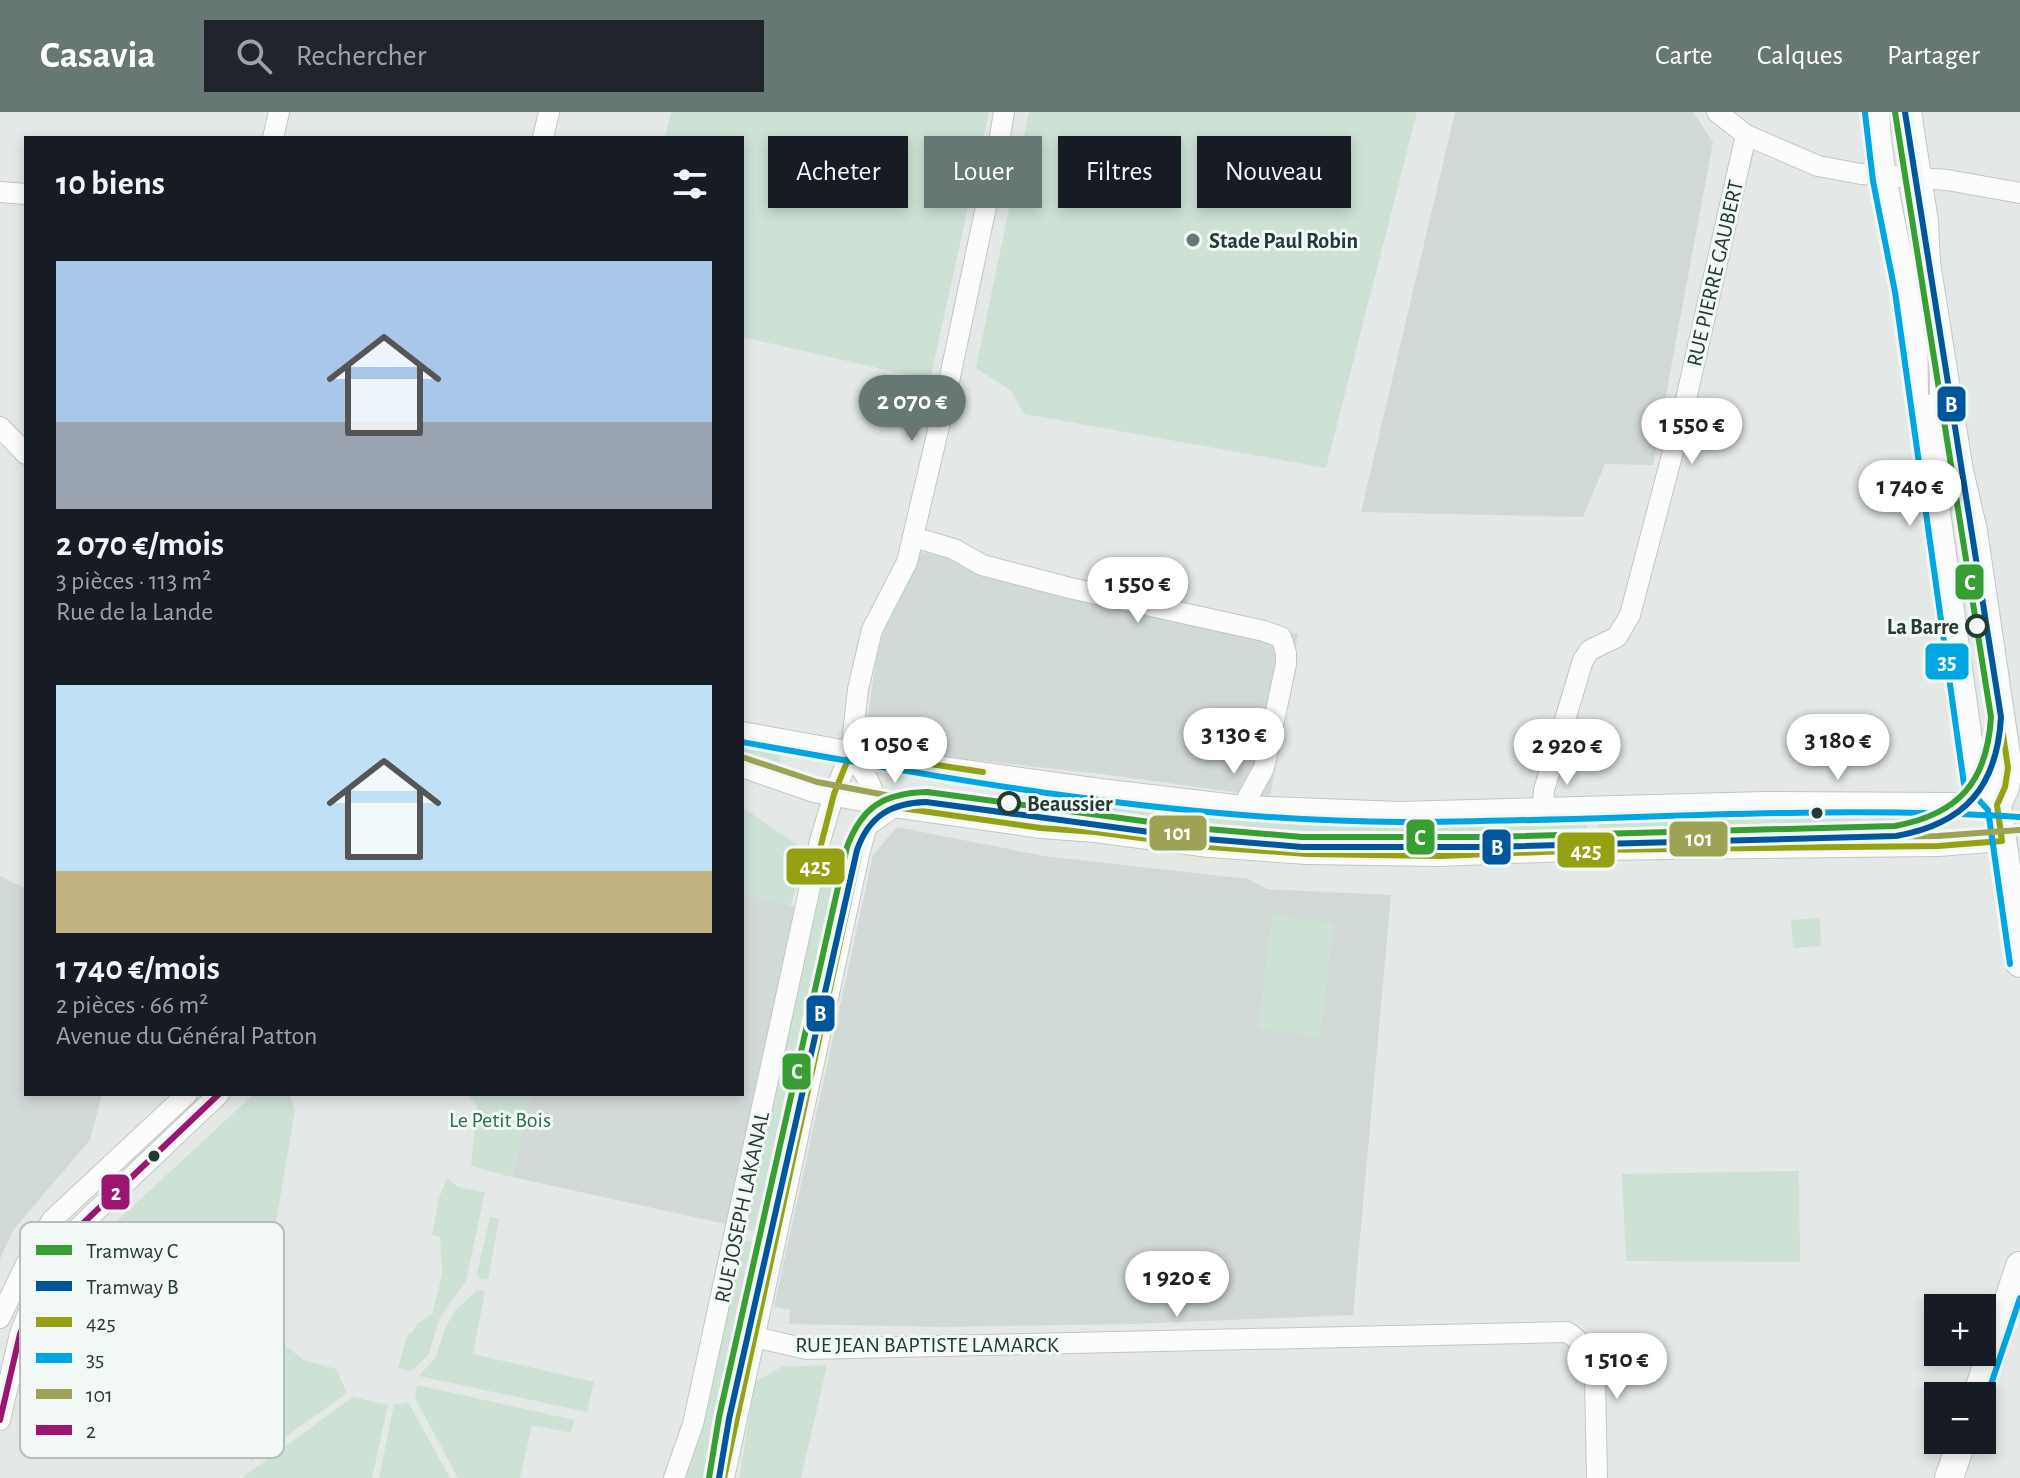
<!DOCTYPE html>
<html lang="fr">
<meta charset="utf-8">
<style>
body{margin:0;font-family:"Alegreya Sans",sans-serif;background:#20242c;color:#f1f3f6;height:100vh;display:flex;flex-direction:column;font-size:30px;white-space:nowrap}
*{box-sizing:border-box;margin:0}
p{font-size:26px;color:#9ea1a6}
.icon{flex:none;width:44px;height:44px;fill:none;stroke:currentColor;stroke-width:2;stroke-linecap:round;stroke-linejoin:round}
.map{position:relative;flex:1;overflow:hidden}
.drawer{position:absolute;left:24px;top:24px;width:720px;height:960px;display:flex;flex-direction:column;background:#171b24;border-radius:0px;box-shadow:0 4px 12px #0003}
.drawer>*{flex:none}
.top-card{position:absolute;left:768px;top:24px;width:760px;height:72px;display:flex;gap:16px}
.buttons{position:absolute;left:1924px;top:1182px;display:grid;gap:16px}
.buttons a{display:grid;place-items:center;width:72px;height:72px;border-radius:0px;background:#171b24;box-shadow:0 4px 12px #0003;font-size:40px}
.price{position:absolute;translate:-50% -68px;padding:0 18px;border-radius:28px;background:#fff;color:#222;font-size:26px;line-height:52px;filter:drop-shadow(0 2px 4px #0008)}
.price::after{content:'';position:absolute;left:50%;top:48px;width:24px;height:18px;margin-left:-12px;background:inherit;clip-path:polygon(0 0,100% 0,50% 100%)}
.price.current{background:#677773;color:#fff}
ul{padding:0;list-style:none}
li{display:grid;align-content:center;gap:16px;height:424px;padding:0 32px}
li span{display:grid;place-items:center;height:248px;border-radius:0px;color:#555}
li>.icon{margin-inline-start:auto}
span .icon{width:144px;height:144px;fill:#fffc;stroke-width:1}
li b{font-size:34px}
h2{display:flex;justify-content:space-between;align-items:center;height:96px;padding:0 32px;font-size:34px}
.tag{padding:0 28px;border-radius:0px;background:#171b24;box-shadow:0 4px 12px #0003;font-size:28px;line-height:72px}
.tag.current{background:#677773;color:#fff}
header{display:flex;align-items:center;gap:48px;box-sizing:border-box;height:112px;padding:0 40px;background:#677773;color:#fff}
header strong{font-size:38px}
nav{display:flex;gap:44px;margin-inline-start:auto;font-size:28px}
.search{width:560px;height:72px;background:#20242c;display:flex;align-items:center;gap:20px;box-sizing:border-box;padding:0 28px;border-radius:0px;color:#9ea1a6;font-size:30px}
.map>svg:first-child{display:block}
.built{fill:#d2dad7}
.green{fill:#cee1d5}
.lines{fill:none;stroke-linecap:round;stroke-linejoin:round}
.street-casing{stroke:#c1c6c4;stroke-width:22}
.secondary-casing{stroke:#c0c6c4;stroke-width:30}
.street{stroke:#fbfcfb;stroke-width:20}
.secondary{stroke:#fbfcfb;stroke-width:28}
.tram{stroke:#c7cac9;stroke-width:2}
.bus-1-casing{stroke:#f2f8f5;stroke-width:12}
.bus-2-casing{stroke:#f2f8f5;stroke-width:12}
.bus-3-casing{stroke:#f2f8f5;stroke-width:12}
.bus-4-casing{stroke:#f2f8f5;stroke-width:12}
.bus-1{stroke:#95a113;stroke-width:6}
.bus-2{stroke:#00a6e2;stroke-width:6}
.bus-3{stroke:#9ea254;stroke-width:6}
.bus-4{stroke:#9b1670;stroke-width:6}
.tram-1-casing{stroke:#f2f8f5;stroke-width:12}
.tram-2-casing{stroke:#f2f8f5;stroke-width:12}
.tram-1{stroke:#379e32;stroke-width:6}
.tram-2{stroke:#00569d;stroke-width:6}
.poi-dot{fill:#677773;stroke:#f2f8f5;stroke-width:3}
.stop-dot{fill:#f2f8f5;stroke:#233a35;stroke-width:4}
.bus-dot{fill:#233a35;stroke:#f2f8f5;stroke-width:3}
.labels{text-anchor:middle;stroke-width:6;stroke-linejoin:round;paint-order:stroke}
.poi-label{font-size:22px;font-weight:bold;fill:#233a35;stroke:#f2f8f5;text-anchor:start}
.street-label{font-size:22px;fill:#233a35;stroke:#f2f8f5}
.stop-label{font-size:22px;font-weight:bold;fill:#233a35;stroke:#f2f8f5;text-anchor:end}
.park-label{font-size:22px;fill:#316e4c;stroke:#f2f8f5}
.key{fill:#f2f8f5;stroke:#b4bfbb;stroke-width:2}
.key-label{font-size:22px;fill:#233a35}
.line-badge{stroke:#f2f8f5;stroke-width:3}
.badge-label{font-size:22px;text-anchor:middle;font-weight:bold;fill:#fff}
</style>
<header>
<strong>Casavia</strong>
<div class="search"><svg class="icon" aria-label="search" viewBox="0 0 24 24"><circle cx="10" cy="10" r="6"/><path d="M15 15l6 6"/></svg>Rechercher</div>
<nav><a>Carte</a><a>Calques</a><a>Partager</a></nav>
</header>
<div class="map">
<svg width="2020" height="1366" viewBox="0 0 2020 1366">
<rect width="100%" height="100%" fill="#e4e9e7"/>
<g class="built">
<path d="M1455,0h238l20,30 -60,323 -48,-1 -22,53 -222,-5z"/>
<path d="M916,439l382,83 -28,163 -168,-23 -239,-26 15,-101z"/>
<path d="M897,715l147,29 204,23 19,10 124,6 -38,420 -220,9 -189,3 -155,-3 1,-14 -16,-3 99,-452z"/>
<path d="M0,764l26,13v205h76l-12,46 -76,89 -14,30z"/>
<path d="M742,781l55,14 -71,317 -214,-47 19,-83h211z"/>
</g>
<g class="green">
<path d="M671,0h318l-59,268 -188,-43v-199h-77z"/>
<path d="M1029,0h388l-91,356 -302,-54 -13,-23 -35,-23z"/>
<path d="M742,630l40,9 -3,15 -37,-7z"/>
<path d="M1113,694c69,8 137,17 206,19 89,3 179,0 268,-3v17l-177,5 -99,-2 -82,-6 -118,-14z"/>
<path d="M742,695l64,44 -15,54 -49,-12z"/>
<path d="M1935,700l4,2v6l-30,9 -311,10v-17z"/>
<path d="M829,736l25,6 -86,380 -25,-5z"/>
<path d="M1272,803l62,8 -14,114 -62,-8z"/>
<path d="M1820,806l1,28 -28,2 -2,-28z"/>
<path d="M254,982h35l6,16 -33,196 -18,20 -39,-37 -50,-28 -48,6 -31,17 3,-28z"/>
<path d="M467,982h64l-19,83 -41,-11 6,-61z"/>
<path d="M1799,1059l1,91 -174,-1 -4,-87z"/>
<path d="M447,1066l11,9 27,5 -19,89 -27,38 -10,35 -18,17 -13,-3 9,-33 6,-3 3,-7 16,-11 10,-39 -2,-38 -8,-2 7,-37z"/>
<path d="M490,1105l9,2 -11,61 -8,-1 -3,-6z"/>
<path d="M741,1127l24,6 -51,233h-32z"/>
<path d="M477,1178l8,1 -12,63 121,28 -7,30 -168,-36 16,-18 11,-32 10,-16z"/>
<path d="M251,1208l53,40 32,9 11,24 -97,69 26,-112 -38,-10z"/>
<path d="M827,1253l-26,113h-62l16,-96 26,-15z"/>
<path d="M417,1273l157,35 -3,13 -39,-8 -12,53h-62l-43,-80z"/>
<path d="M353,1285l35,8 -16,73h-130z"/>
<path d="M408,1290l42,76h-71l15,-73z"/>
</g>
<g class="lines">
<defs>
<g id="street">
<path d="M1717,0l29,23 72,31 43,8 86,6 73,13"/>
<path d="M273,26l6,-26"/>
<path d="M543,26l6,-26"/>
<path d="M0,80l26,2"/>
<path d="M0,315l26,27"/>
<path d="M913,425l41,12 28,16 88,23 194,43 17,6 5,16v11l-22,104 -21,38"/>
<path d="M742,620l172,31 186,26 143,17 157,6 364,-10 192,1 41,2"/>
<path d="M851,640c11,19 29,39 21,61"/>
<path d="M742,655l72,25 80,15 147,21 54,4 114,15 98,7 133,2 152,-6 346,-4 64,-5"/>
<path d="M1543,696l1,-18 39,-130 7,-10 27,-13 13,-22 52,-198 64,-282"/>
<path d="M0,1206l26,-54 26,-44 135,-126"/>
<path d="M754,1225l53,12 760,-17c17,10 23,27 28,45l2,101"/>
<path d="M0,1308l20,-86 20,-51 14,-23 22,-30 143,-136"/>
<path d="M674,1366l19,-54 127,-583 14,-47 17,-42 7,-63 14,-59 35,-68 37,-157 53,-250 7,-43"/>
<path d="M724,1366l136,-628 7,-24 27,-19"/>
</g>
<g id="secondary">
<path d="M1875,0c3,61 18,119 30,178l69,493 23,22"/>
<path d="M1907,0l17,110 2,41 33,208 14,60 35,237 -3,19 -8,18 23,158"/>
<path d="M1977,1284l43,-130"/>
<path d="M1949,1366l13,-38"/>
</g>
</defs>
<use href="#street" class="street-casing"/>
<use href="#secondary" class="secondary-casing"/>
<use href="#street" class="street"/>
<use href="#secondary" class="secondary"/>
<path class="tram" d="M1928,220l1,62"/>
<defs>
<g id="bus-1">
<path d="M812,768l22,-86 17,-42 132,20"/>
<path d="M724,1366l136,-628 7,-24 27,-19 147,21 54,4 114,15 98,7 133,2 152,-6 346,-4 64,-5 -5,-36 8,-18 3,-19 -35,-237 -14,-60 -33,-208 -2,-41 -17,-110"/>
</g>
<g id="bus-2">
<path d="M1865,1l8,68 22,111 69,492 24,26 22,154"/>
<path d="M742,630c217,39 438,79 659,80 206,0 412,-18 618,-5"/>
<path d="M1986,1287l34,-101"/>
</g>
<path id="bus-3" d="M745,646l72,24 79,15 146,21 54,4 114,15 97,7 133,2 152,-6 346,-4 81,-6"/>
<path id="bus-4" d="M0,1308l20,-86 20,-51 14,-23 22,-30 143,-136"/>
</defs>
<use href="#bus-1" class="bus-1-casing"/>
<use href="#bus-2" class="bus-2-casing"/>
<use href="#bus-3" class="bus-3-casing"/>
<use href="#bus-4" class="bus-4-casing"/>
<use href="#bus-1" class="bus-1"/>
<use href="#bus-2" class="bus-2"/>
<use href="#bus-3" class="bus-3"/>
<use href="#bus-4" class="bus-4"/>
<defs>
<path id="tram-1" d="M709,1366l10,-61 128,-570c15,-41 38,-54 80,-55l268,36 107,9h188l405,-11c64,-12 92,-44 96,-109l-96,-605"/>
<path id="tram-2" d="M719,1366l10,-59 128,-569c12,-34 34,-47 69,-48l268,36 108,9h188l406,-11c69,-12 101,-49 105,-119l-96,-605"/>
</defs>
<use href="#tram-1" class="tram-1-casing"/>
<use href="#tram-2" class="tram-2-casing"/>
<use href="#tram-1" class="tram-1"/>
<use href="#tram-2" class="tram-2"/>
</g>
<circle class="poi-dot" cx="1193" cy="128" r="8"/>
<g class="stop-dot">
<circle cx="1977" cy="514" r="10"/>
<circle cx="1009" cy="691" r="10"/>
</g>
<g class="bus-dot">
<circle cx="1817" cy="701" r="7"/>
<circle cx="154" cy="1044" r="7"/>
</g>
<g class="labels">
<g class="poi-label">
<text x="1209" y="136">Stade Paul Robin</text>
</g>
<g class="street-label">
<text transform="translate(1714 161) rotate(-77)" y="8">RUE PIERRE GAUBERT</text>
<text transform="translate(741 1095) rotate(-78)" y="8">RUE JOSEPH LAKANAL</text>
<text x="927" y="1240">RUE JEAN BAPTISTE LAMARCK</text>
</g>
<g class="stop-label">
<text x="1959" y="522">La Barre</text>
<text x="1027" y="699" text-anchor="start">Beaussier</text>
</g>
<g class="park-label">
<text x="500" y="1015">Le Petit Bois</text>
</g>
</g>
<rect x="20" y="1110" width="264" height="236" rx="12" class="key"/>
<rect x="36" y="1133" width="36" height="10" fill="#379e32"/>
<rect x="36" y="1169" width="36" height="10" fill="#00569d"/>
<rect x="36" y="1205" width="36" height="10" fill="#95a113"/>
<rect x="36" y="1241" width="36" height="10" fill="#00a6e2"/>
<rect x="36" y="1277" width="36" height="10" fill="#9ea254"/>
<rect x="36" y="1313" width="36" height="10" fill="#9b1670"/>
<g class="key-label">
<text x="86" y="1146">Tramway C</text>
<text x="86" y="1182">Tramway B</text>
<text x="86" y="1218">425</text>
<text x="86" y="1254">35</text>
<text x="86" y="1290">101</text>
<text x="86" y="1326">2</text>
</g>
<g class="line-badge">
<rect x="1936" y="273" width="31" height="38" rx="8" fill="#00569d"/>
<rect x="1954" y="451" width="31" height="38" rx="8" fill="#379e32"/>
<rect x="1924" y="530" width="46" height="39" rx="8" fill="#00a6e2"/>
<rect x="1148" y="702" width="60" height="38" rx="8" fill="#9ea254"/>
<rect x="1405" y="706" width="31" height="38" rx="8" fill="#379e32"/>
<rect x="1668" y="708" width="61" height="38" rx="8" fill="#9ea254"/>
<rect x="1481" y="716" width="31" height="38" rx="8" fill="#00569d"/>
<rect x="1556" y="719" width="60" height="38" rx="8" fill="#95a113"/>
<rect x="785" y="735" width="61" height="39" rx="8" fill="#95a113"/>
<rect x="805" y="882" width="31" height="39" rx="8" fill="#00569d"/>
<rect x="781" y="940" width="31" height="39" rx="8" fill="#379e32"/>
<rect x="100" y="1061" width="31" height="38" rx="8" fill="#9b1670"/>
</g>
<g class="badge-label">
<text x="1951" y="300">B</text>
<text x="1970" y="478">C</text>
<text x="1947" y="557">35</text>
<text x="1178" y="728">101</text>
<text x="1420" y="733">C</text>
<text x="1699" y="734">101</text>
<text x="1497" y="743">B</text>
<text x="1586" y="746">425</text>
<text x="815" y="762">425</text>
<text x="820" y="909">B</text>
<text x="797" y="967">C</text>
<text x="116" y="1088">2</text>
</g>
</svg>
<div class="buttons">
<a>+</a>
<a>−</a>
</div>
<b class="price current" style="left:912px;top:331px">2 070 €</b>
<b class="price" style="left:1692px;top:354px">1 550 €</b>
<b class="price" style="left:1910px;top:416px">1 740 €</b>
<b class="price" style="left:1138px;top:513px">1 550 €</b>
<b class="price" style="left:1234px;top:664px">3 130 €</b>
<b class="price" style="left:1838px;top:670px">3 180 €</b>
<b class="price" style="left:895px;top:673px">1 050 €</b>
<b class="price" style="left:1567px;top:675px">2 920 €</b>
<b class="price" style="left:1177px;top:1207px">1 920 €</b>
<b class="price" style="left:1617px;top:1289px">1 510 €</b>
<div class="top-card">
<a class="tag">Acheter</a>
<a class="tag current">Louer</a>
<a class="tag">Filtres</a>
<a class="tag">Nouveau</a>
</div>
<section class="drawer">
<h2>10 biens<svg class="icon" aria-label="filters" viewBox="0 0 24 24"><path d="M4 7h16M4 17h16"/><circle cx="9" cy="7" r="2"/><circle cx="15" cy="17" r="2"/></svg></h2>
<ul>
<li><span style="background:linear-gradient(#a9c7e8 65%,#9aa5b1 0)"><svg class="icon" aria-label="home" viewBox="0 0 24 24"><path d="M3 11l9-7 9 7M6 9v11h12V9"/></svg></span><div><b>2 070 €/mois</b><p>3 pièces · 113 m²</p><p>Rue de la Lande</p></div></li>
<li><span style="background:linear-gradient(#bfe0f5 75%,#c2b280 0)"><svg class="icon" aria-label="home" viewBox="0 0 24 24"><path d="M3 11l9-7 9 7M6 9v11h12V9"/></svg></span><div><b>1 740 €/mois</b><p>2 pièces · 66 m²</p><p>Avenue du Général Patton</p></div></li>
</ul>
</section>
</div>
